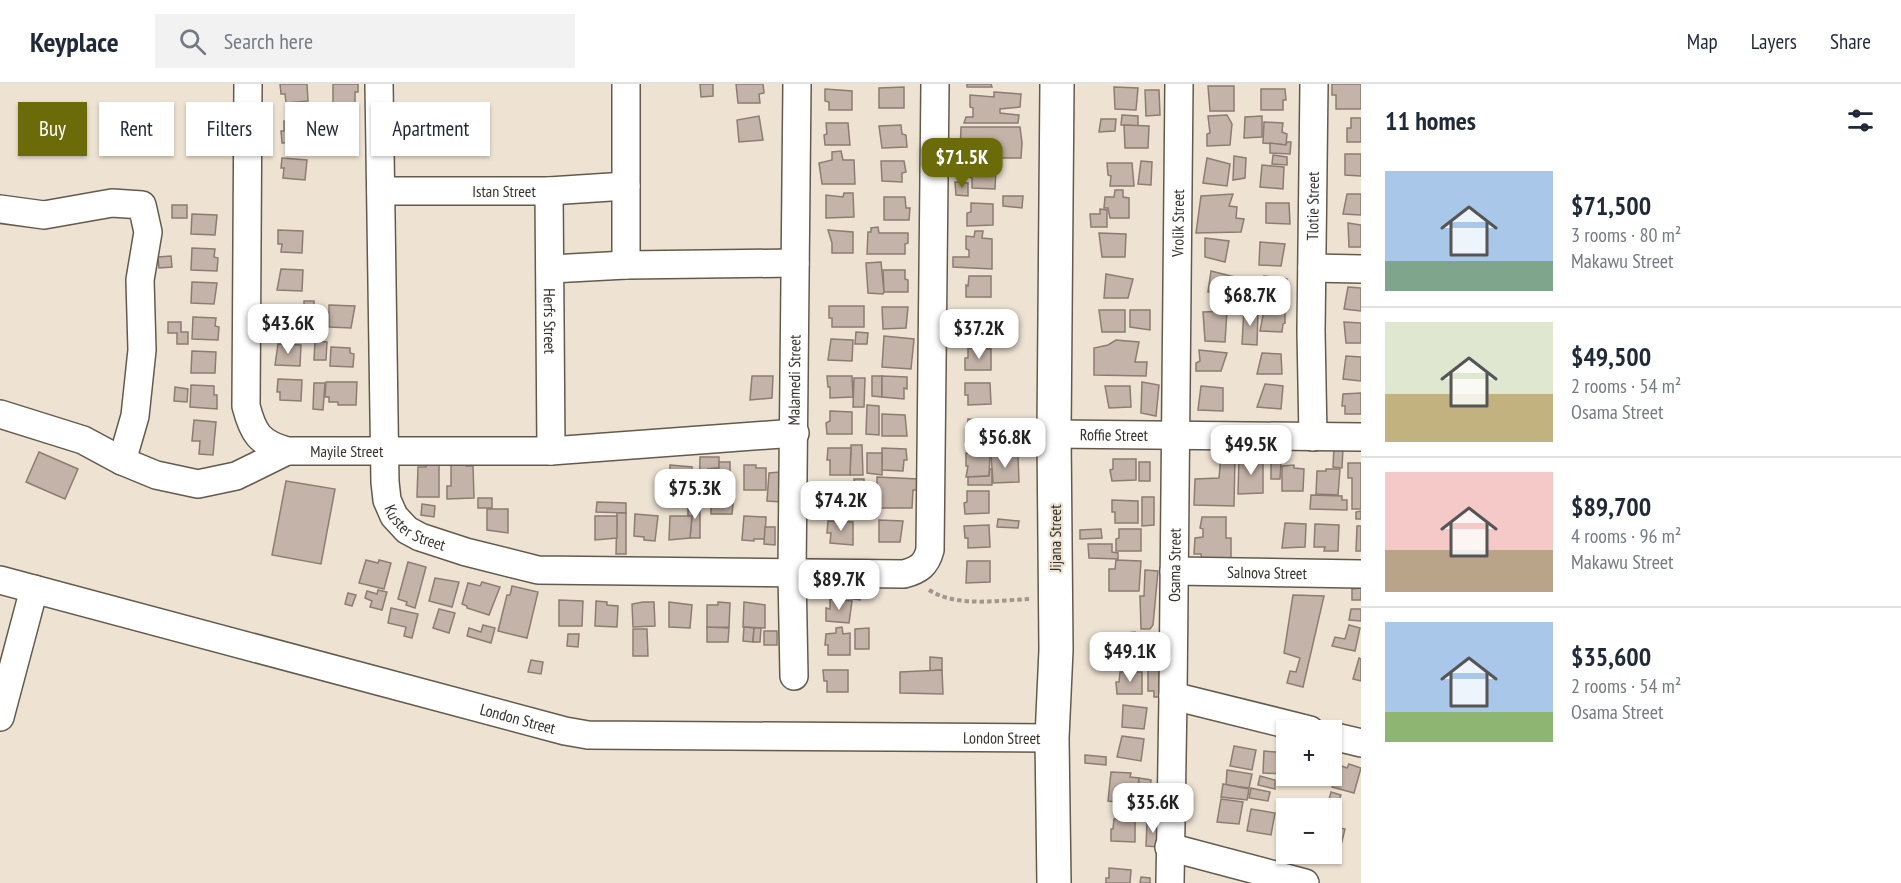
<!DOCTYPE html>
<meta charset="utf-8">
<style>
body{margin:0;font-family:"PT Sans Narrow",sans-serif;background:#f2f2f3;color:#1f2937;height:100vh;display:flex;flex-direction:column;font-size:22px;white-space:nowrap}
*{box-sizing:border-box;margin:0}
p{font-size:20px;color:#747a83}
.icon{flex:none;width:33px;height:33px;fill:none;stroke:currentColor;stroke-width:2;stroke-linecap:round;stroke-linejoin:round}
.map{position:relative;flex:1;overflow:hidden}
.drawer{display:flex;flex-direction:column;background:#fff;width:540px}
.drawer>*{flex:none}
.hud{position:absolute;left:18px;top:18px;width:570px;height:54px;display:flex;gap:12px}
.fabs{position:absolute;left:1276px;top:636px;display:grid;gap:12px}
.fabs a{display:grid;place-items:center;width:66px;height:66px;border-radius:0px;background:#fff;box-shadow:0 2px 4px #0004;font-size:30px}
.price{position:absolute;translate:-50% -51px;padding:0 14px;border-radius:12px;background:#fff;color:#222;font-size:20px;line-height:39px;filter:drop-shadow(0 2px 3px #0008)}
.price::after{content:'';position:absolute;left:50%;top:36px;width:18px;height:14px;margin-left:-9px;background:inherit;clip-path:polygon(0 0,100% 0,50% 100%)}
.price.active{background:#6b6b09;color:#fff}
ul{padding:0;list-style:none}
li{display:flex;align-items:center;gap:18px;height:150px;padding:0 24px}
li+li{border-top:2px solid #e0e1e3}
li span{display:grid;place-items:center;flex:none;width:168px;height:120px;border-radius:0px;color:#555}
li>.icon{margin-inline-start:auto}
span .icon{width:72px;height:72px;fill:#fffc;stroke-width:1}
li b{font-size:26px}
h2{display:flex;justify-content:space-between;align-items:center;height:72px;padding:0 24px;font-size:26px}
.chip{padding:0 21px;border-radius:0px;background:#fff;box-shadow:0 2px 4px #0004;font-size:21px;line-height:54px}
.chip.active{background:#6b6b09;color:#fff}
header{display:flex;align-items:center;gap:36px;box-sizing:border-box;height:84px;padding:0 30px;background:#fff;border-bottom:2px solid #e0e1e3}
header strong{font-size:28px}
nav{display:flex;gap:33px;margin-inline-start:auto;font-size:21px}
.search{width:420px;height:54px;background:#f2f2f3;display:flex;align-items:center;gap:15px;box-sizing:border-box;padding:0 21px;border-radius:0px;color:#747a83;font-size:22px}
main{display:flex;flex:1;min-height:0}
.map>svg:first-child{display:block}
.building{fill:#c4b3a8;stroke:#8c7c72;stroke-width:1.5}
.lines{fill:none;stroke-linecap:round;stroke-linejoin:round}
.street-casing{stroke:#635a4c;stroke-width:30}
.secondary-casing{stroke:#635a4c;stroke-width:36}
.path{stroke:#a0988c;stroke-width:4;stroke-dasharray:4.5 3;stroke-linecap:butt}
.street{stroke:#fff;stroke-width:27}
.secondary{stroke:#fff;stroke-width:33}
.labels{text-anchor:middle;stroke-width:4.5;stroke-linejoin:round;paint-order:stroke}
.street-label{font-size:16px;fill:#34302a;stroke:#eee3d3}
</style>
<header>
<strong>Keyplace</strong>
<div class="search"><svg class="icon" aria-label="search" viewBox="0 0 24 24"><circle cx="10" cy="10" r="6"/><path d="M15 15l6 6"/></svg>Search here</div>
<nav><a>Map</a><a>Layers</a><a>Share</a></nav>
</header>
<main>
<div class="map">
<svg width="1361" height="799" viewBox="0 0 1361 799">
<rect width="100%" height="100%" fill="#eee3d3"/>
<g class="building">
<path d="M280,0h27l1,17 -22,2 -1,-9h-4z"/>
<path d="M333,0h25v8h-3v11l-22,1z"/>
<path d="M700,0h13v12l-12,1z"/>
<path d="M736,0h27l1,9 -5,1 1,9h-22z"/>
<path d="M967,0h24l1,3h-25z"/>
<path d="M1332,0h29v25h-25v-14h-4z"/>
<path d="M1208,2h26v25h-24z"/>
<path d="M904,3v21h-25v-20z"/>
<path d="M1114,3l24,1 -2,22 -21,-1z"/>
<path d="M825,5l27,2v19h-23v-8l-4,-1z"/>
<path d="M1261,5h24l1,11h-3v10h-22z"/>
<path d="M1145,6h14l1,25 -14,1z"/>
<path d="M994,8l27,2 -1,13 -20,2v4l19,2 -1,8h-54l2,-6h7v-9l-3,-1v-12l24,2z"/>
<path d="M1122,31l16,1v10l-17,-1z"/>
<path d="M1227,31l5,9 -2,21 -23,1v-12l3,-1 -2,-17z"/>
<path d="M759,32l4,24 -24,2 -2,-22z"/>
<path d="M1262,32v21l-18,1 1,-21z"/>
<path d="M1351,34h10v24h-14v-14h4z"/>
<path d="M1101,35h15l-1,12 -16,1z"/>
<path d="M284,37h23v21l-25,1 -1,-12h3z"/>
<path d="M1264,38l19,1 -1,9 5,2 -1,11 -23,-2z"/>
<path d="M826,39h22l2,22h-25l-1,-10 3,-1z"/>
<path d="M901,41l1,9 4,1 1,12 -25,1 -3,-22z"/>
<path d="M1124,41l25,1 -1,22h-23z"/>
<path d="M961,43h59l2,16 -1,15h-41v-5h-20z"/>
<path d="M1287,58h4l-1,12 -20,-1v-10l16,2z"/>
<path d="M841,67l2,9h11l1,24h-33l-3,-21 13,-3v-8z"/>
<path d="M1345,70h16v22l-16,-1z"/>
<path d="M1273,71l14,2v8l-15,-1z"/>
<path d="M1234,72l12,2 -1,20 -12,2z"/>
<path d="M282,74l25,2 -2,20 -22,-2 1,-10h-3z"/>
<path d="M1207,74l23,6 -3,22 -24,-3z"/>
<path d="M881,77h23l2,11 -4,1v9l-20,-1z"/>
<path d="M1141,77l11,1 -1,23 -13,-1z"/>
<path d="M1107,79h25l2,23h-24l1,-10 -3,-1z"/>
<path d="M971,81l25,3 -1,21 -23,-1v-10l-3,-1z"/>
<path d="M1262,81l22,2 -1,22 -23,-2z"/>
<path d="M955,98l13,1v13l-12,-1z"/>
<path d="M1115,106h8v7l6,1v20h-19l-2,-10h-4l1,-11h9z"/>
<path d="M844,109h9l1,24 -28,1v-23l17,2z"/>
<path d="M1233,110l-4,12 8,1 -1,11 8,1 -3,13 -45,1 5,-37z"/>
<path d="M1347,110h14v21l-18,-1z"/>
<path d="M1003,112h20l-1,12 -19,-2z"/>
<path d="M884,113h21l1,11h4l-1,12h-25z"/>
<path d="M971,119l22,1v21l-26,1v-13l4,-1z"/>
<path d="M1266,119h23l1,21 -24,-1z"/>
<rect x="172" y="121" width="15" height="13"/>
<path d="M1100,125l7,1v17h-16l-1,-13h10z"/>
<path d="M192,130l25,1 -2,20 -24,-1z"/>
<path d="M1348,139l13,2v22h-12z"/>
<path d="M878,143l1,6h29v10l-3,1v10h-38l1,-22h3v-4z"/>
<path d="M278,146l25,1 -1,22 -21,-1 1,-8h-4z"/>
<path d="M828,146l25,2v21h-21v-10z"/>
<path d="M975,147h8l-1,7 10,1v30l-39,-2v-10h16v-7l-3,-1v-13l8,1z"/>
<path d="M1099,149l27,1 -1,23h-23z"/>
<path d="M1205,154l24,3 -4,21 -20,-5z"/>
<path d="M1260,158l25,2 -4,22 -22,-1z"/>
<path d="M192,164l23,1 -1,8 4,1 -1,13 -26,-1z"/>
<path d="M171,172l1,11 -13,1 -1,-11z"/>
<path d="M881,178l3,30 -1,2 -15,-1 -2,-30z"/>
<path d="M281,185l22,1 -1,21 -25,-1z"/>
<path d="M883,186h22v9l3,1v12h-24z"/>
<path d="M1211,187l24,6 -3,20 -24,-5z"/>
<path d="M1106,190l27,5 -5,19h-24z"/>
<path d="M969,192h22v21h-25v-12l2,1z"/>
<path d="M1264,192l23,3 2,21 -25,-2z"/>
<path d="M192,198l25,1 -3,21 -23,-1z"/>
<path d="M1348,203l13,1v23l-17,-2z"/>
<rect x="304" y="217" width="10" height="16"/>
<path d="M329,221l26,1 -4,22 -22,-1z"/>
<path d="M278,222l24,1 -1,31h-21z"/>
<path d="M829,222h35v21h-32v-9h-3z"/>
<path d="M882,223h26l-2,21 -23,1z"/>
<path d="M1244,225l14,1 -1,35 -15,-1z"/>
<path d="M966,226l25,1v21h-23z"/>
<path d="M1099,226h26v22h-23z"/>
<path d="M1130,226h20v20l-20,-3z"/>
<path d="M1264,226l21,2v11l-2,1 -1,8 -22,-1z"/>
<path d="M1227,227l-2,31 -20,-1 -2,-29z"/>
<path d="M193,233l23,1 -1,8 4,1 -1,13 -26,-1z"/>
<path d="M168,238h13v10h7v12h-11v-11h-9z"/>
<path d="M1344,238l17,1v20h-15z"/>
<path d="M856,248l12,1 -1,11h-12z"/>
<path d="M884,252l30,3 -3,30 -29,-2z"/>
<path d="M831,255l22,1 -1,21 -24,-1z"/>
<path d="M1116,256l23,2 -4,20h12l-1,14 -52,-1v-27l14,-3z"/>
<path d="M315,257l12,1 -1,18h-12z"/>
<path d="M278,260l23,1 -1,21 -25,-1z"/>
<path d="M331,263l19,1v5l4,1 -1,13 -23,-1z"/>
<path d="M968,264l23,1v21h-26v-12h3z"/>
<path d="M1199,266l28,3 -6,18h-25v-8l4,-2z"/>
<path d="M192,267l24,1 -1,21h-24z"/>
<path d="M1262,269l19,1 1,20h-25z"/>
<path d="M1346,272l15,1v24l-18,-2z"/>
<path d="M752,292h21l-1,22 -22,2z"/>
<path d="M827,292h25l1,21 -23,1v-11h-2z"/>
<path d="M872,292h10v21l-10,-1z"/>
<path d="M882,292l25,1v12l-3,-1v11l-22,-2z"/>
<path d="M854,294h11l-1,29h-11z"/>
<path d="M278,295l24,1 -1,21 -21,-1v-8h-3z"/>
<path d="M326,298h31l-1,23h-18v-3h-9v-5h-4z"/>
<path d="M1142,298l17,3 -3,31 -15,-3z"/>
<path d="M314,299h11l-2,27 -10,-1z"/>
<path d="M965,299h25l1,21 -23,1v-10h-3z"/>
<path d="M1265,300l18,2 -2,23 -24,-2z"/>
<path d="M191,301l23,1v9h3v14l-27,-2z"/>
<path d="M1105,302h25l1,21 -22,1z"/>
<path d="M1201,302l22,2v23l-25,-1z"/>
<path d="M175,303l13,2 -1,13 -13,-1z"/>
<path d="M1361,309v21h-16v-8h-3l1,-12z"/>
<path d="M867,321l12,1v29l-13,-1z"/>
<path d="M830,327l22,1v22h-25l-1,-11 4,-2z"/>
<path d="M882,330l23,1 2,21h-25z"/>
<path d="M968,335l21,2 1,22 -25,-1v-13h2z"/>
<path d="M194,336l22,2 -3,33 -14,-1 1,-13h-8z"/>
<path d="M851,361h11l1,30h-13z"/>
<path d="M1334,363l9,1 -1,20 -9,-1z"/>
<path d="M828,364h23l-1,27h-20v-15h-3z"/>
<path d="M882,364l24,1 1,11h-3l-1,11 -21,-1z"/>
<path d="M39,368l39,17 -13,30 -39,-17z"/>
<path d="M867,369h15v22l-15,-2z"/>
<path d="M966,369l24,2 -1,21 -23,1 2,-11h-2z"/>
<path d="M991,371h27l1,27 -26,1z"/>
<path d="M1221,372h14l-1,50 -40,-1 1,-26 24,-1z"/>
<path d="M700,373h19v11l-11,1 1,33h-10z"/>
<path d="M1239,374h24v35l-25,1z"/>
<path d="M1113,375h23v21l-24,1 -2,-11 3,-1z"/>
<path d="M1276,377l5,1 -1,17h-9v-17z"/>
<path d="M426,378h13v35h-22l1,-30h8z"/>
<path d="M451,378h14l1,4h7l1,32 -27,1v-13h4z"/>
<path d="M719,378h11v28h-22v-21l11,-1z"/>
<rect x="1139" y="378" width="11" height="19"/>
<path d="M1348,379h13v46h-9v-31h-4z"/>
<path d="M670,381l22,2v22h-22z"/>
<path d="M744,381h12v3h10v22h-22z"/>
<path d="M1294,381v3l10,1 -1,22h-21v-25z"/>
<path d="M990,385h2v16h-24v-8l21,-1z"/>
<path d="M1326,385h14l-2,26 -22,-1 1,-23h9z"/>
<path d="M780,388l1,30 -14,-1 2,-28z"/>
<path d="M877,393l41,2 1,11h-6l-1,18h-33v-6h-11v-14l9,1z"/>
<path d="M854,395h10l-1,30h-8z"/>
<path d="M286,397l49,8 -14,75 -49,-9z"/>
<path d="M852,401v22h-24l3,-21z"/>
<path d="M967,407h22v22l-24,1 -1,-11 3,-1z"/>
<path d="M1311,411l31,1v4h5v10l-37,-1z"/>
<path d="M1142,413h12v28l-12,1z"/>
<rect x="478" y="414" width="14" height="10"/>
<path d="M1112,416l26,1v22h-23v-11h-3z"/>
<path d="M597,418l29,1v10l-30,-1z"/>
<path d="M688,419h12v35h-10l2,-22h-4z"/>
<path d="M422,420l13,2 -1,11 -13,-2z"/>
<path d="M733,420l-1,10h-21v-9z"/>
<path d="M487,425h21v24l-21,-3z"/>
<path d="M1361,427v8h-5v-7z"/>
<path d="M617,429h9v41h-10z"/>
<path d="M635,430l23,2 -3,25 -11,-1v-3l-10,-1z"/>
<path d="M595,432h22v22l-22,2z"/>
<path d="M670,432h22l-2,22 -21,2z"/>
<path d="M744,432l22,1 -1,22h-11v2l-12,-1z"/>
<path d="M1202,433h24v21h5v29l-29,-3 -1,-10h-7l1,-16 8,-1v-8l-3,-1z"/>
<path d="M998,435l21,2 -1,7 -21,-1z"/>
<path d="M879,436l24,1 -3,21h-21z"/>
<path d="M828,437l25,1v23l-23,-2 1,-10h-4z"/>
<path d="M1285,439l21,1 -1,23 -23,1z"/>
<path d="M1315,440l24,1 -1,26h-14l1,-4h-11z"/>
<path d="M989,441l1,22 -22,1v-10h-3l-1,-12z"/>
<path d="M1357,442h4v25h-5z"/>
<path d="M765,443h10v18l-11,-1z"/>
<path d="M1101,445l1,9 -22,1v-9z"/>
<path d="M1119,445h22v22h-25v-12l3,-1z"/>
<path d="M1088,460h24v8l6,1v6l-29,-1z"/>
<path d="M366,476l12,3 1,-3 12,3 -7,26 -25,-6z"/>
<path d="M1116,476l25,1 -2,30h-30v-22h6z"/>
<path d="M967,477h23v21l-24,1z"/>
<path d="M408,478l18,5 -11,41 -9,-3 1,-3 -9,-3z"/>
<path d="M1145,486l13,1 -5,54 -3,4h-9l-1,-33h4z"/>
<path d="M435,494l24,4 -7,25 -23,-6z"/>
<path d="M482,498l18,5 -11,28 -22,-7v-2l-5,-2 6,-21 12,3z"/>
<path d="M512,502l26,6 -11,46 -29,-7 9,-36h3z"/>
<path d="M832,503l29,2 -1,11 -29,-4z"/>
<path d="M1361,504v12h-9v-11z"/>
<path d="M378,506l9,2 -5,18 -12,-3 2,-6 -7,-3 2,-7 10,3z"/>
<path d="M348,509l8,2 -4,11 -7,-2z"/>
<path d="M1293,511l31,1 -21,91 -16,-4 3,-12 6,1 4,-14 -16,-5z"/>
<path d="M830,515l22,2 -3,22 -23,-2v-13l4,1z"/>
<path d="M559,516l24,1 -1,25h-23z"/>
<path d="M596,517l11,1v3l11,1 -1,21 -22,-1z"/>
<path d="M643,518h11l1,24 -22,1 -1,-23z"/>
<path d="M669,518l23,3 -2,23 -21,-1z"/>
<path d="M718,518l12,1 -1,24 -22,1v-23h11z"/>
<path d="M744,518l21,3v23l-22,-1z"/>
<path d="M391,524l27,6 -6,24 -8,-2 2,-9 -18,-4z"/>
<path d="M439,525l16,4 -6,20 -16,-5z"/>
<path d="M1351,525h10v12l-12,-1z"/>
<path d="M483,541l12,3 -4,15 -24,-7 2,-8 12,4z"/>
<path d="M1349,541l11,3 -5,23 -23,-5 3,-9 10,2z"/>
<path d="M707,543l22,1 -1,14h-21z"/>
<path d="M744,543l10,1 -1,14 -10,-1z"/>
<path d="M842,543l1,7 7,-1v22h-22v-10h-3l1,-11 10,-1v-5z"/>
<path d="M754,544h7l-1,14h-7z"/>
<path d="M869,544v21h-14v-20z"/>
<path d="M633,545h14l1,27h-15z"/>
<rect x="764" y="547" width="13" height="14"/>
<path d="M1135,548v9l8,-1v22l-21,1 -4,-22 9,-1v-7z"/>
<path d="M568,550h11l-1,13 -11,-1z"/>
<path d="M1161,553v30l-18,1v-30z"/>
<path d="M930,573l12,1v12l-12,1z"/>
<path d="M1359,574l2,1v22l-8,-2z"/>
<path d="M531,576l12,2 -2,12 -13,-2z"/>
<path d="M1148,583h15l-1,30h-8v-6h-6z"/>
<path d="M823,586h25v22h-21v-11h-3z"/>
<path d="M942,586l1,24 -43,-1v-21z"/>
<path d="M1120,588h22v22h-25l-1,-12h3z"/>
<path d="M1123,621l24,3 -3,21 -22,-2z"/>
<path d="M1122,652l22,3 -3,22 -24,-4z"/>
<path d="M1234,662l22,4 -4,20 -22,-4z"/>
<path d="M1264,667l23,2 -1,21 -23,-1z"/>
<path d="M1085,671l21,2v8l-21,-2z"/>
<path d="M1349,680l12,4 -7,25 -22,-6 7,-22 8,3z"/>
<path d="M1227,686l25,4 -3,14 -23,-3z"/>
<path d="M1111,688l20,1 -1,4 9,1 -3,26 -28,-3z"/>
<path d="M1260,692l15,4v9l-17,-4z"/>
<path d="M1304,692h24l-4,9 -21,-6z"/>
<path d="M1139,694l12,2 -1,15 -12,-1z"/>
<path d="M1223,700l26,5 -2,11 -26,-3z"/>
<path d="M1251,704l19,4 -2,9 -19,-3z"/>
<path d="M1331,708l10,3 -4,10 -9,-2z"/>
<path d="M1149,713l12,1 -1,14 -13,-1z"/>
<path d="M1221,715l22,3 -4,22 -22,-2z"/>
<path d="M1300,717l12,4 -1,3h-13z"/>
<path d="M1251,725l24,4 -4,22 -24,-4z"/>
<path d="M1332,731l6,1 -3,11 10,2 -6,24 -7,-2z"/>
<path d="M1114,735h21v23l-24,-1v-12h2z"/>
<path d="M1160,737l-1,26 -13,-1 1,-24z"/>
<path d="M1109,784l22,2 -1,13h-24v-5h3z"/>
<path d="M1141,793l9,1v5h-10z"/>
</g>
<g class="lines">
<defs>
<g id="street">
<path id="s1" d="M248,0l-2,322c7,27 13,37 41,45h264l244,-18"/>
<path id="s2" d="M379,0l6,398 2,18 7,16 13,14 13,7 46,15 72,18 366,4c15,-4 22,-9 26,-24l5,-466"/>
<path id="s3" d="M381,107h168l77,-5"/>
<path id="s4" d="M549,107l2,260"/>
<path d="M0,125l44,6 68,-12 30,2 6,27 -8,48 2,70 -7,66 -13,45"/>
<path d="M626,181v-181"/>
<path d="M1312,184l49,1"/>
<path d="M551,185l75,-4 169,-2"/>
<path d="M0,330l83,26 39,21 34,14 42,9 38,-8 51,-25"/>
<path id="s5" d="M1054,350l307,3"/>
<path id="s6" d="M1313,353l-2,-106 3,-247"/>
<path id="s7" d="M1174,487l187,3"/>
<path id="s8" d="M0,496l565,151 23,4 464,3"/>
<path id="s9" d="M794,592l-2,-103 5,-489"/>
<path d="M1173,612l137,34"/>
<path d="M0,633l34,-128"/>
<path d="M1332,652l29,7"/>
<path d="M1169,763l136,36"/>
<path id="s10" d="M1170,799l3,-187 6,-612"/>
</g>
<path id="secondary" d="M1054,799l-2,-145 4,-88 -2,-216 3,-350"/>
</defs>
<use href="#street" class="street-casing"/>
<use href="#secondary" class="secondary-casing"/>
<path class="path" d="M929,506c29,18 69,10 101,9"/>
<use href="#street" class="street"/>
<use href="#secondary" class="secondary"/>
</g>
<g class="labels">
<g class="street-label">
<text dy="6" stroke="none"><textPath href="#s3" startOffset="123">Istan Street</textPath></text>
<text dy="6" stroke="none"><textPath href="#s6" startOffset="231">Tlotie Street</textPath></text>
<text dy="6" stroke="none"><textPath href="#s10" startOffset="660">Vrolik Street</textPath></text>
<text dy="6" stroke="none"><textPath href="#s4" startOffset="130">Herfs Street</textPath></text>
<text dy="6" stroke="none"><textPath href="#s9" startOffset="296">Malamedi Street</textPath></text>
<text dy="6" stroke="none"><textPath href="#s5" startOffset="60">Roffie Street</textPath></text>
<text dy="6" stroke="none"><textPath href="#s1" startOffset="447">Mayile Street</textPath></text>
<text dy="6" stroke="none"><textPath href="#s2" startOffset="458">Kuster Street</textPath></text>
<text transform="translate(1055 454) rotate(-90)" y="6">Jijana Street</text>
<text dy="6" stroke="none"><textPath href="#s10" startOffset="318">Osama Street</textPath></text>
<text dy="6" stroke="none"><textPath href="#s7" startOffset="93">Salnova Street</textPath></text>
<text dy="6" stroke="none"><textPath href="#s8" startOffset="536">London Street</textPath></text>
<text dy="6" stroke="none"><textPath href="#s8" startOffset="1022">London Street</textPath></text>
</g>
</g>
</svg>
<div class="fabs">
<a>+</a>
<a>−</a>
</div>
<b class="price active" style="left:962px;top:105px">$71.5K</b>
<b class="price" style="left:1250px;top:243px">$68.7K</b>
<b class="price" style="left:288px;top:271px">$43.6K</b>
<b class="price" style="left:979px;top:276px">$37.2K</b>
<b class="price" style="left:1005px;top:385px">$56.8K</b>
<b class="price" style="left:1251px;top:392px">$49.5K</b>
<b class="price" style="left:695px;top:436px">$75.3K</b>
<b class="price" style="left:841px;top:448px">$74.2K</b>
<b class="price" style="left:839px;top:527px">$89.7K</b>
<b class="price" style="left:1130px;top:599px">$49.1K</b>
<b class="price" style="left:1153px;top:750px">$35.6K</b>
<div class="hud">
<a class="chip active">Buy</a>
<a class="chip">Rent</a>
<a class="chip">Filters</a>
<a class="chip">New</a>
<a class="chip">Apartment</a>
</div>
</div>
<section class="drawer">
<h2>11 homes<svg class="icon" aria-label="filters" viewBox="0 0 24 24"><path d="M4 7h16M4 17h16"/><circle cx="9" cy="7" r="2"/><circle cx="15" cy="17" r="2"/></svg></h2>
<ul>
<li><span style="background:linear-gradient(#a9c7e8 75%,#7fa58c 0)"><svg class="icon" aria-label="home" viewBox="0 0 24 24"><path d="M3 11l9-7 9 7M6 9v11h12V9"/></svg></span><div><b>$71,500</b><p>3 rooms · 80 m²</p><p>Makawu Street</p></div></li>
<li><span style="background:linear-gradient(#dfe7d0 60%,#c2b280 0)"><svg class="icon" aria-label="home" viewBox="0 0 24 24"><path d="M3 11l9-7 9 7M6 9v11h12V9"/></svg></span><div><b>$49,500</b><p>2 rooms · 54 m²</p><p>Osama Street</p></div></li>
<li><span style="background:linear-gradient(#f6c9c9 65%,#b9a48a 0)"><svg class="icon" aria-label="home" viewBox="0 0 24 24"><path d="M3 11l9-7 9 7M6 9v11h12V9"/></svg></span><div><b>$89,700</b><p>4 rooms · 96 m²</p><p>Makawu Street</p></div></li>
<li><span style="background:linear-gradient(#a9c7e8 75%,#8fb573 0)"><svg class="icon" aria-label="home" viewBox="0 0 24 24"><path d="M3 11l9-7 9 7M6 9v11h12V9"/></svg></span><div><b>$35,600</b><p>2 rooms · 54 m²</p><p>Osama Street</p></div></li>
</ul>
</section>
</main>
